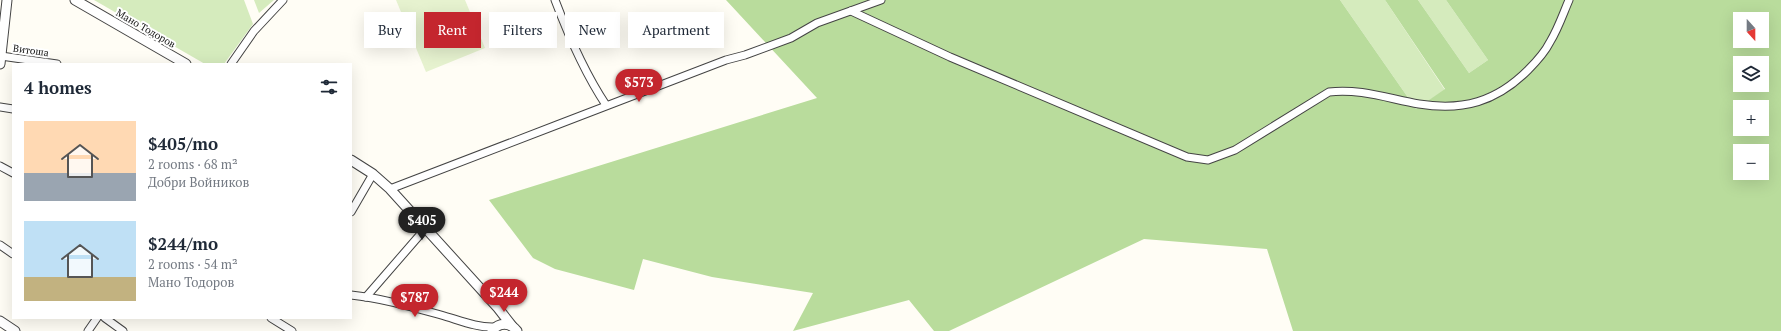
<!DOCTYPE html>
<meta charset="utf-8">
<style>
body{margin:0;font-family:"PT Serif",serif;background:#f6f6f7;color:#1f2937;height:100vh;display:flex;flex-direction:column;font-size:15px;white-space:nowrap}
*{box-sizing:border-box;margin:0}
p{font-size:13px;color:#747a83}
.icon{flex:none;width:22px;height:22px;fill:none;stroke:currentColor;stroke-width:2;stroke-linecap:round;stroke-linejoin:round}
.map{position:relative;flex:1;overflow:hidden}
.side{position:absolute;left:12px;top:63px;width:340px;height:256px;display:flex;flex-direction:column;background:#fff;border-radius:0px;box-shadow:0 4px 16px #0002}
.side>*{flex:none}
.guide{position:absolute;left:364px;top:12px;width:380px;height:36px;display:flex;gap:8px}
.needle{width:26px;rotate:159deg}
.buttons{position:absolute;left:1733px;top:12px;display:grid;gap:8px}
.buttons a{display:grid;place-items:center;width:36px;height:36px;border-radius:0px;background:#fff;box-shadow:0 4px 16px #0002;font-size:20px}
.price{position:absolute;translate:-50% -34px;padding:0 9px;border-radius:14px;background:#c4262e;color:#fff;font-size:13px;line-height:26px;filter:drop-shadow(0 1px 2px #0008)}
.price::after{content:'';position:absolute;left:50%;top:24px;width:12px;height:9px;margin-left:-6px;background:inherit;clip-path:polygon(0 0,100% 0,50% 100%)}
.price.selected{background:#222;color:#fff}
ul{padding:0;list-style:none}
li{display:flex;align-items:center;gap:12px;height:100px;padding:0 12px}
li span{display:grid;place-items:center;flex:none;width:112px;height:80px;border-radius:0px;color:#555}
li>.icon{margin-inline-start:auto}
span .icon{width:48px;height:48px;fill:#fffc;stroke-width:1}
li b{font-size:17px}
h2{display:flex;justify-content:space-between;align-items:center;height:48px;padding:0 12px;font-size:17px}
.chip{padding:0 14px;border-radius:0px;background:#fff;box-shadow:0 4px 16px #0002;font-size:14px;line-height:36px}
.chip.selected{background:#c4262e;color:#fff}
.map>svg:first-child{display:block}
.green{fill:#d5ebbd}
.forest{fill:#b9dc9c;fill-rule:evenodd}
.pitch{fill:#e6f2cf}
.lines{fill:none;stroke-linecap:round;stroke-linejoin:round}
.minor-casing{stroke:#444;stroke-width:9}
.tertiary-casing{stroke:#444;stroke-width:11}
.minor{stroke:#fff;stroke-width:7}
.tertiary{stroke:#fff;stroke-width:9}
.labels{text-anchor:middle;stroke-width:4;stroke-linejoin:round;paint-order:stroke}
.street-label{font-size:10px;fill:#111;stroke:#fff}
</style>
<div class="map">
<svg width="1781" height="331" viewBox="0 0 1781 331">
<rect width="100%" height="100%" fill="#fffdf5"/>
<g class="green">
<path d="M94,0h150l9,24 -29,40h-19z"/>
<path d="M254,0h20l-15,13z"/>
<path d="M1340,0h45l60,90 -29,19z"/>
<path d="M1418,0h28l42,60 -19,13z"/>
</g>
<path class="forest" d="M726,0h614l76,109 29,-20 -60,-89h33l51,73 19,-13 -42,-60h335v331h-488l-26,-82 -123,-10 -195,92h-15l-25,-31 -116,31 20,-38 -101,-16 -69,-18 -9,31 -79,-21 -22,-11 -44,-58 328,-102zM1740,19h22v22h-22zM1740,63h22v22h-22zM1740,107h22v22h-22zM1740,151h22v22h-22z"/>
<path class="pitch" d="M396,0h69l20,48 -59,24z"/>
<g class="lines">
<defs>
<g id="minor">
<path d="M555,0c14,37 29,72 51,105"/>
<path d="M851,11l99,46 237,100 21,3 27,-10 94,-58c30,-4 61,7 90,12 44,7 77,-2 109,-34 8,-8 17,-18 22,-28 8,-13 13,-28 19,-42"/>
<path d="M1,56l56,8"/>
<path d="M231,64l23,-33 29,-31"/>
<path d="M0,107l13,2"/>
<path d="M0,166l13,7"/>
<path d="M390,189c112,-42 224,-87 336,-129l19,-5 46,-17 26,-15 64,-23"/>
<path d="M351,212l22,-38"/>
<path d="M0,245l13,9"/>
<path d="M351,295c30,3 61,12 90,20 18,5 36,13 54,12"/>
<path d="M366,297l59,-68"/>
<path d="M105,318l18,13"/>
<path d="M271,318l21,13"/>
<path d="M88,331l9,-13"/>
</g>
<g id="tertiary">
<path d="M75,0l111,64"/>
<path d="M0,64l7,-64"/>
<path d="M351,160l22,14 17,15 108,119 14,18"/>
<path d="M0,321l15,10"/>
<path d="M492,331c7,-9 18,-9 25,0"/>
</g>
</defs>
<use href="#minor" class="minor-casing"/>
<use href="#tertiary" class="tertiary-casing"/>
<use href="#minor" class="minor"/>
<use href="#tertiary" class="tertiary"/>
</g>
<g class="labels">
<g class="street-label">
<text transform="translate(146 28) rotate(30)" y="4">Мано Тодоров</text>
<text transform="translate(31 50) rotate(8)" y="4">Витоша</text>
</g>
</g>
</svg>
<div class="buttons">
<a><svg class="needle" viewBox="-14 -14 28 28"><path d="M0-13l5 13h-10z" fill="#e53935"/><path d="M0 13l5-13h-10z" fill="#747a83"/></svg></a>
<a><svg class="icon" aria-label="layers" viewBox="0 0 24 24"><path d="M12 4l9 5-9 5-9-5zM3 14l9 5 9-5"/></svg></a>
<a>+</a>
<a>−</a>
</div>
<b class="price" style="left:639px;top:103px">$573</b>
<b class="price selected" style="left:422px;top:241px">$405</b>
<b class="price" style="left:504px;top:313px">$244</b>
<b class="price" style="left:415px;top:318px">$787</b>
<div class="guide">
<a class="chip">Buy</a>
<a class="chip selected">Rent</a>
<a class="chip">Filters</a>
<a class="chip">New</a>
<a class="chip">Apartment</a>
</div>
<section class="side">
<h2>4 homes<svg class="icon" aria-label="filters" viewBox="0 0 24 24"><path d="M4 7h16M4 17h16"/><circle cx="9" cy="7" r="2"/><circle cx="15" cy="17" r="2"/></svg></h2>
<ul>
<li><span style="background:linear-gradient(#ffd9b3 65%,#9aa5b1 0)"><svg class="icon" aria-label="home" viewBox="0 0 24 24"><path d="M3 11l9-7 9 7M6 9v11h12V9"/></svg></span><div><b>$405/mo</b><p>2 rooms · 68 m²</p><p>Добри Войников</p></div></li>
<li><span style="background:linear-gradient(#bfe0f5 70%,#c2b280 0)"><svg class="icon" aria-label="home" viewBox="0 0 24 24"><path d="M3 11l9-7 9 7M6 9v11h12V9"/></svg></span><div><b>$244/mo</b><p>2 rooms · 54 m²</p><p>Мано Тодоров</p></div></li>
</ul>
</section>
</div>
